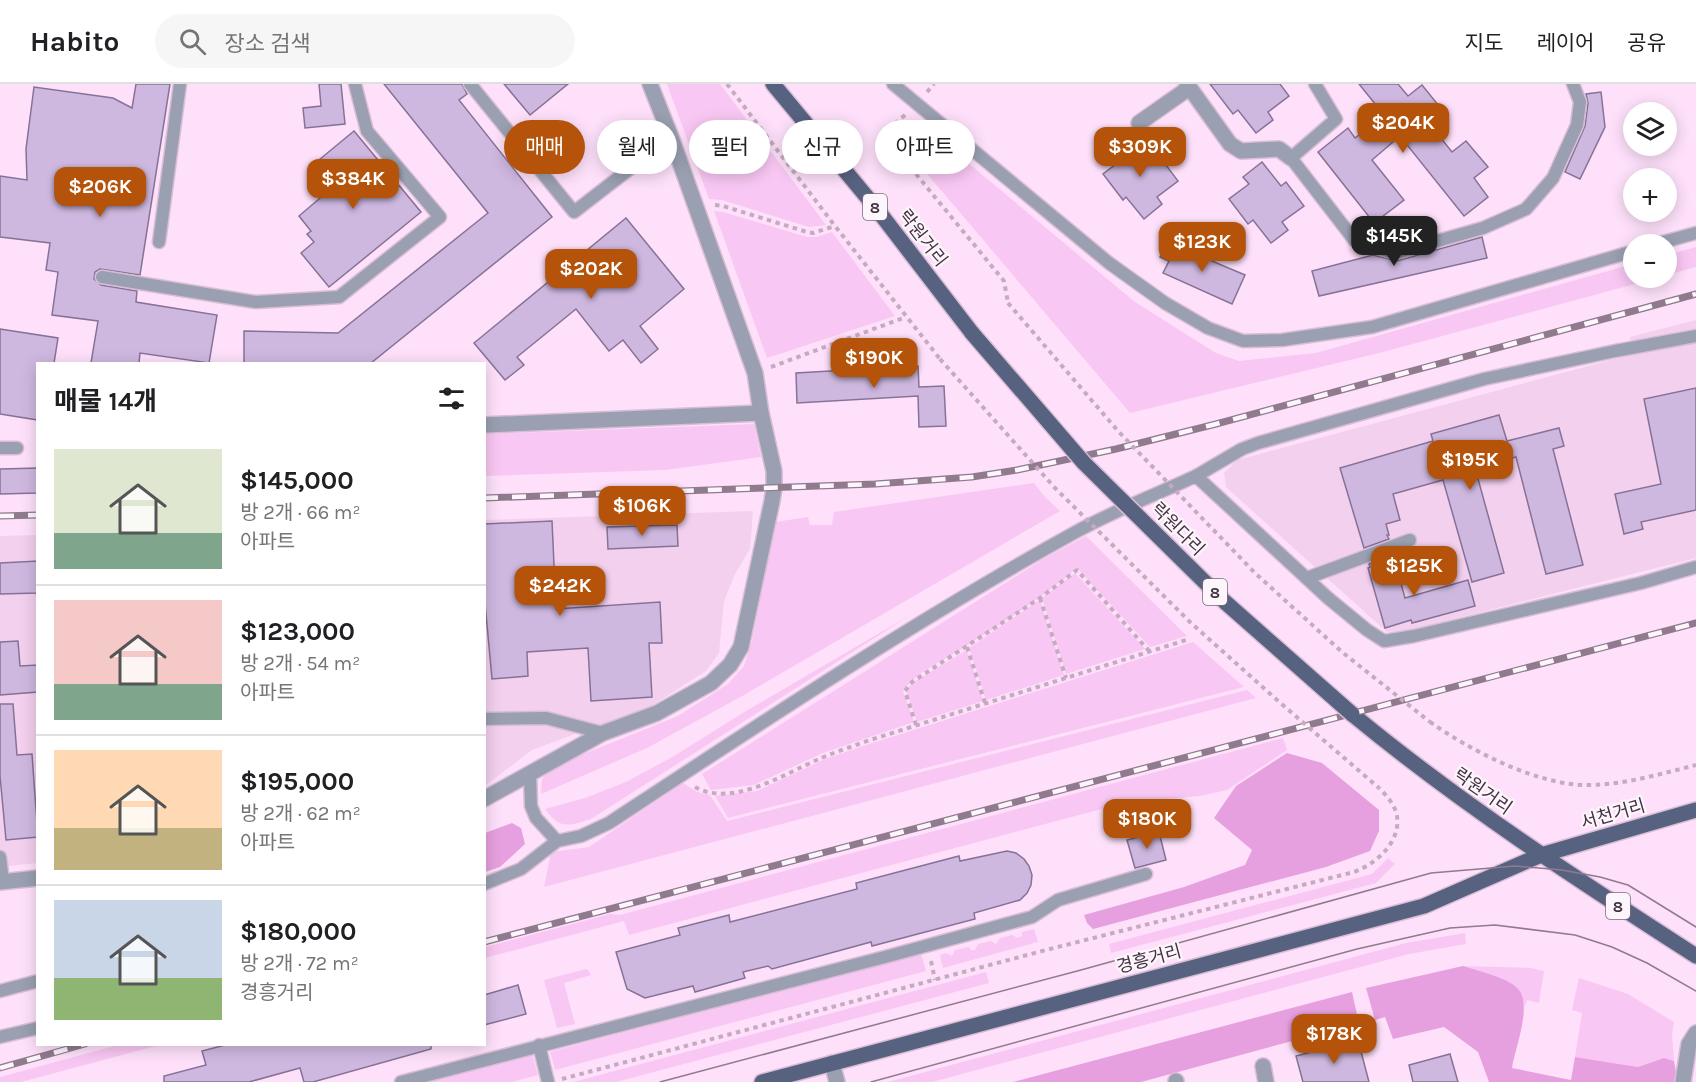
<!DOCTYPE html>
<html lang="ko">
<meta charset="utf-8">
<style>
body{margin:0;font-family:Karla,"Noto Sans KR",sans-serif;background:#f6f6f6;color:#202124;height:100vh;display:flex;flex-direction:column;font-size:22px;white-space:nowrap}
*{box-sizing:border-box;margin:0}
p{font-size:20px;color:#757577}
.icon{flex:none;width:33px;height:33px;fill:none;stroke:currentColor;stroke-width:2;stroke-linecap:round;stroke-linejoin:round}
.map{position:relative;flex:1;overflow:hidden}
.panel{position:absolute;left:36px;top:278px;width:450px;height:684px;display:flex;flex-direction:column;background:#fff;border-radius:0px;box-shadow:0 3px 15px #0003}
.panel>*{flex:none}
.guide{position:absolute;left:504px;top:36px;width:570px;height:54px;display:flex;gap:12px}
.controls{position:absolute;left:1623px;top:18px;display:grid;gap:12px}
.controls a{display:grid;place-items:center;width:54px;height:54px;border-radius:50%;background:#fff;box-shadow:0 3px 15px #0003;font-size:30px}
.price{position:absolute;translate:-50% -51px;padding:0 14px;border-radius:12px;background:#b45309;color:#fff;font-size:20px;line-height:39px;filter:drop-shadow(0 2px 3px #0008)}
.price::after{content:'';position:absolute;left:50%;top:36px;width:18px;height:14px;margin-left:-9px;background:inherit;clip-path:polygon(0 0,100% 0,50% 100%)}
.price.current{background:#222;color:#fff}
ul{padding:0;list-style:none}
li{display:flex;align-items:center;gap:18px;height:150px;padding:0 18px}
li+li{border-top:2px solid #e0e0e0}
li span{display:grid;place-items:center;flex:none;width:168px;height:120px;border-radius:0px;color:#555}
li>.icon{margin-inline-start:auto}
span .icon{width:72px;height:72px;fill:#fffc;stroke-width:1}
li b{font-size:26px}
h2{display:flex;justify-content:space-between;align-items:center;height:72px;padding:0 18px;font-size:26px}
.tag{padding:0 21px;border-radius:27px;background:#fff;box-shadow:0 3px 15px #0003;font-size:21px;line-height:54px}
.tag.current{background:#b45309;color:#fff}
header{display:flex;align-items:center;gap:36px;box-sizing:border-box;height:84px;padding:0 30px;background:#fff;border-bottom:2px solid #e0e0e0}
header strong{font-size:28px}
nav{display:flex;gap:33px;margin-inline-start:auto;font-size:21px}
.search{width:420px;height:54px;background:#f6f6f6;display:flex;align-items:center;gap:15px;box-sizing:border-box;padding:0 21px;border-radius:33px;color:#757577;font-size:22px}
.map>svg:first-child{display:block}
.built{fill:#f3d0ee}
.green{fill:#f9c7f3}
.forest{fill:#e7a0df}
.building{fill:#cfb8e0;stroke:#867296;stroke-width:1.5}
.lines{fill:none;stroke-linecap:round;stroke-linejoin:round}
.lane-casing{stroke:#d8bdd5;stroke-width:15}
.street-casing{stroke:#d8bdd5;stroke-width:18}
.primary-casing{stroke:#d8bdd5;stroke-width:18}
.path{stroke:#c5abc2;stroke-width:4;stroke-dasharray:4.5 4.5;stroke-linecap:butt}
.lane{stroke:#9aa0b1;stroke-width:12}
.street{stroke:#9aa0b1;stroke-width:15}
.primary{stroke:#576280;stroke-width:15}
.tram{stroke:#8f7b8d;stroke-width:1.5}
.rail-casing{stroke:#8f7b8d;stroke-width:7}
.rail{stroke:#fdf5fc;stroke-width:4.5;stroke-dasharray:14;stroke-linecap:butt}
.primary-bridge-casing{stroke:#d8bdd5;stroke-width:18;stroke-linecap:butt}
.path-bridge{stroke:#c5abc2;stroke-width:4;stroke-dasharray:4.5 4.5;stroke-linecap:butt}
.primary-bridge{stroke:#576280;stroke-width:15}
.labels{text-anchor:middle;stroke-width:4.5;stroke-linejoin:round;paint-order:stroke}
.shield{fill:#fdf5fc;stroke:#796d78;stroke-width:1.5}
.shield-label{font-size:16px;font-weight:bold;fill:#413340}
.street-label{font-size:18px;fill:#413340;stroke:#fdf5fc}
</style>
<header>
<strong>Habito</strong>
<div class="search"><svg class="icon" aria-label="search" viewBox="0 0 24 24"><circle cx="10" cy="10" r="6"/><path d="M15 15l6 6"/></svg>장소 검색</div>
<nav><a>지도</a><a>레이어</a><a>공유</a></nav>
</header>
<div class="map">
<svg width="1696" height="998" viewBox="0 0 1696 998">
<rect width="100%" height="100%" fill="#fee0fa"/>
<g class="built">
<path d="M1696,236v238l-282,71 -27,3 -161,-145 -2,-14 13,-13 396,-106 -3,-17z"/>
<path d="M753,427l-3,38 -15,25 -11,27 -5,52 -13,18 -53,34 -121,45 -47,36v-266z"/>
<path d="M38,451l-1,328 -37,4v-331z"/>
</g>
<g class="green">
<path d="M667,0h53l106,141 -17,2 -87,-27 -13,-1z"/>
<path d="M905,41h12l15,8 203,169 81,51 23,8 77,-8 317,-89 1,14h23l-274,74 -253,61 -224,-264 -6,-15z"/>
<path d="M714,127l9,1 84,25h10l15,-5 63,84 -128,42z"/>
<path d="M1696,163v20l-29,8v-20z"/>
<path d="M754,340l7,33 -96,13 -180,6v-42z"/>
<path d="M1034,399l10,13 16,15 -316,184 -97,53 -106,46 1,-15 10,-10 19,-10 107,-43 50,-32 16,-18 8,-25 23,-119 33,-5 2,8h22l2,-13z"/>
<path d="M1086,452l101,100 -37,11 -73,-79c-34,30 -76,56 -114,80 -20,13 -46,23 -60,43l11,31 -91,31 -69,32 -43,5 -9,-16 343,-216z"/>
<path d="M1075,489l70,76 -79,25 -24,-76z"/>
<path d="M1040,516l24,75 -78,25 -17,-52z"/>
<path d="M912,530l-321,205c-23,7 -31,11 -46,-10l40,-11 41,-16 48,-26 67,-42z"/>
<path d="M1193,558l51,45 -516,131 -13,-22 42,-5 68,-32 44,-15z"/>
<path d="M967,566l16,51 -66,21 -11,-31 6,-8z"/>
<path d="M1247,606l9,8 -712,189 7,-35 38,-5 94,-64 14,9 13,3 17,26z"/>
<path d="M1283,654l4,12 -60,40 -27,6 -72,6 -499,133 -5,-14 -139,37v-11l125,-33 10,1z"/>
<path d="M1388,774l7,6 -19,19 -265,70 -2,-9 263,-70z"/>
<path d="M1034,845l4,13 -95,26 -3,-13 6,-2 6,3 3,-6 14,-3 2,3h4l3,-6 13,-3 5,3 4,-6 12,-3 6,3 4,-2v-4z"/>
<path d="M1465,849l1,11 -57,10 -477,128h-44l518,-139z"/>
<path d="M921,869l5,18 -371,99 -5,-18z"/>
<path d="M1463,882l68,2 13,3 -5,32 -12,-3 -2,7 -6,-17z"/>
<path d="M586,885l3,2 2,4 -27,8 11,41 -18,4 -13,-48z"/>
<path d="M986,888l3,11 -373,99h-43z"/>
<path d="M1579,894l49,16 46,28 -2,13 2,26 -10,-3 -25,9 -64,-10 7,-44 -10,-3z"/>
<path d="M122,960h41l-142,38h-21v-5z"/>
<path d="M532,969l6,22 -26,7h-87z"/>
</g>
<g class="forest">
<path d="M1287,669l35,10 57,47v21l-9,20 -44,16 -233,62 -6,-6 -3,-8 100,-28 61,-22 7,-15 -38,-32 22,-32z"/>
<path d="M512,739l9,5 4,16 -25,23 -15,5v-39z"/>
<path d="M1463,882c15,5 47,12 56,24 13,17 -4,58 -7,78l59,12 4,-23 63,10 26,-9 10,3 2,11 -2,10h-185l-11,-30 -34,-25 -51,12 -8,-22 -10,3 -9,-32z"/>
<path d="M1352,908l7,31 -218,59h-128z"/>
</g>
<g class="building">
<path d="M136,0h34l-30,191 -40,-6 -5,3 -1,7 7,6 36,6 -1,11 81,13 -8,48 -69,-10 -1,10h-48l7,-42 -46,-6 6,-43 -12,-2 4,-27 -50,-6v-61l27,4 -1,-31 8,-62 79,11 19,10z"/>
<path d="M319,0h22l4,40 -40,4 -2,-20 18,-2z"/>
<path d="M384,0h78l5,10 -8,6 93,117 -181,146h-127v-32l94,2 150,-120z"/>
<path d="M504,0h64l-38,31z"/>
<path d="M1210,0h70l9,12 -21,16 5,8 -17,13 -18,-23 -5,4z"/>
<path d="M1359,0h39l10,12 14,-11 17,21 -15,11 28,35 14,-11 22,26 -14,11 14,19 -24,19 -64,-80 -28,24 32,40 -30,23 -56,-71 30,-24 7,10 29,-23z"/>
<path d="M1601,8l4,35 -25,52 -15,-7 20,-46 3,-23 -2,-9z"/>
<path d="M354,47l67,81 -92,75 -28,-34 13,-11 -7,-8 4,-3 -12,-15 34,-29 -19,-23z"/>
<path d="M1136,54l18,23 6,-4 18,24 -21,16 5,7 -18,15 -18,-22 -3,3 -20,-26 17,-13 -5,-7z"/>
<path d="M1262,78l19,24 5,-4 18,24 -22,16 6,8 -17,13 -18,-23 -5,4 -19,-25 20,-15 -6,-7z"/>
<path d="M626,134l58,71 -44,37 18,23 -17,14 -18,-23 -14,11 -33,-42 -59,48 7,8 -19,15 -31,-37z"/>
<path d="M1482,153l5,21 -168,38 -7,-25 61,-16 24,6z"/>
<path d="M1167,158l78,33 -13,29 -69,-31 6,-12 -9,-4z"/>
<path d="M0,245l58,9 -4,25h-16v57l-38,-6z"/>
<path d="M918,282l1,21 25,-1 2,40 -27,1 -1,-31 -121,7 -1,-30z"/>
<path d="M1696,304v122l-55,12 2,7 -19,5 -9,-40 46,-10 -17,-85z"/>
<path d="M1499,331l8,26 52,-13 5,18 -11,3 30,116 -37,9 -30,-117 -41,11 29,105 -32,9 -29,-102 -50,14 7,26 -14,4 3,11h-2l2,4 -25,9 -24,-80 93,-27 -2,-7z"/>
<path d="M38,384v25l-38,1v-25z"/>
<path d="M552,437l4,88 104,-7 2,41h-13l3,54 -61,4 -3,-53 -61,4 1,24 -36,3 -8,-87v-68z"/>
<path d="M677,441l1,21 -70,3 -1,-22z"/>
<path d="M1393,471l12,43 63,-18 7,26 -63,17 -1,-3 -26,8 -17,-60 2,-1 -1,-3z"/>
<path d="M38,477v32l-38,1v-31z"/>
<path d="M18,557l2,25 18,-1v27l-38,3v-53z"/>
<path d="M0,620h13l4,51 15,-1 6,83 -32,3 -6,-64z"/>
<path d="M1159,748l7,28 -31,8 -8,-28z"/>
<path d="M1007,767l9,2 8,6 5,7 3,9 -1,10 -4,8 -7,7 -46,13 1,6 -103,27 -1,-4 -99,27 -4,-3 -25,6 2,6 -50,14 -2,-6 -48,12 -18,-9 -11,-37 64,-17 -2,-7 51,-13 1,7 127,-33 -1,-6 103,-27 1,5z"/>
<path d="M518,901l8,29 -42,11v-30z"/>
<path d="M1358,956l11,42h-66l-7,-26z"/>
<path d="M229,960h202v5l-118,33h-9l-4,-14 -51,14h-85v-6l42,-11 -4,-14z"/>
<path d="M1450,970l8,28h-45l-4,-17z"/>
</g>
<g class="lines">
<defs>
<g id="lane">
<path d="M470,0l104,128 97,-75"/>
<path d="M893,0l216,179 56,40 43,25 35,13 39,-1 90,-13 262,-76"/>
<path d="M1315,0l21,35 -45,39 64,83 40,12 88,-25 43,-19 27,-31 24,-53 3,-23 -7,-18"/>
<path d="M159,158l21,-158"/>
<path d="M1656,160l40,-11"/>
<path d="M102,193l154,25 83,-5 101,-80 -73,-86 -12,-47"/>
<path d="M0,364h17"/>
<path d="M1196,392l46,-27 16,-6 226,-64 131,-28 81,-15"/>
<path d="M1307,494l103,-38"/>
<path d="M484,635l62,-1 57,15"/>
<path d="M530,690l1,32 5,12 21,23"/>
<path d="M0,773l3,24"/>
<path d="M484,800l37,-15 36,-28 24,-5 28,-13c152,-100 304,-201 463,-289 39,-22 83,-39 124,-58l132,122 39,32 17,11 30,-5 227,-53 55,-16"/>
<path d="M0,907l38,-10"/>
<path d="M0,953l38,-9"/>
<path d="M539,961l9,37"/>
<path d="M401,998l484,-125 147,-40 26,-17 88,-26"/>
</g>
<g id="street">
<path d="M1187,0l43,60 11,7 38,-2 12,9"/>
<path d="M1139,39l50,-35"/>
<path d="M484,341l277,-12"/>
<path d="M484,715l119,-66 54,-20 54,-30 19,-18 11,-18 31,-146 2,-13v-17l-13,-58 -6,-40 -84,-236 -21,-53"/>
<path d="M0,798l38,-4"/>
<path d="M832,979l5,19"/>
<path d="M1263,982l3,16"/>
<path d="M1176,997v1"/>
<path d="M1683,998l6,-38 7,-11"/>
</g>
<g id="primary">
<path d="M773,0l103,124 96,125"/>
<path d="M1352,630c109,90 226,166 344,242"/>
<path d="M762,998l662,-176 117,-51 155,-45"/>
</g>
</defs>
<use href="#lane" class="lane-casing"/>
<use href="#street" class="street-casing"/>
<use href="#primary" class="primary-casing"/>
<g class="path">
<path d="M727,0l108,142 105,133"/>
<path d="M927,8l7,-8"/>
<path d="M905,31l-22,19 121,147 4,22"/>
<path d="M715,121l8,1 84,26 6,1 22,-7"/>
<path d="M771,283l135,-50"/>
<path d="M1040,514l26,80"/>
<path d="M967,563l18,56"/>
<path d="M1430,638c40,28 106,63 157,63 37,0 73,-11 109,-20"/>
<path d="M916,641l-11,-34 7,-9 128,-84 37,-28 73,82"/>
<path d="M695,703c37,21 89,-13 124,-28 16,-7 32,-12 48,-18l319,-101"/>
<path d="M931,877l4,19"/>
<path d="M562,995l484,-129 308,-78c22,-8 47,-30 43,-56 -2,-11 -10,-20 -18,-28"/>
</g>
<use href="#lane" class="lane"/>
<use href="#street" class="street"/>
<use href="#primary" class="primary"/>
<g class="tram">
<path d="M660,998l421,-112 350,-97 84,-7 47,4 38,7 28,8 68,42"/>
<path d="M871,998l486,-133 93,-21 45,-3 80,10 37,12 35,16 49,28"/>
</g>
<defs>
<g id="rail">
<path d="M484,414l391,-14 97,-7 45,-7 99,-21 100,-25 480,-130"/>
<path d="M0,432l38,-1"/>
<path d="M484,858l1212,-319"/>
<path d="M0,984l85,-24"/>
</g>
</defs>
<use href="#rail" class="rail-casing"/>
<use href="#rail" class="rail"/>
<defs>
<path id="primary-bridge" d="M972,249l112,130 141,139 127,112"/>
</defs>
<use href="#primary-bridge" class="primary-bridge-casing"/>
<g class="path-bridge">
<path d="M1008,219l110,128 137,142 87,79 88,70"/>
<path d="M940,275l115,129 136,135 86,77 102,88"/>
</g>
<use href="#primary-bridge" class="primary-bridge"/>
</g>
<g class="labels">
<g class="shield">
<rect x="863" y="110" width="24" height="26" rx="4.5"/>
<rect x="1203" y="495" width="24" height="26" rx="4.5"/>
<rect x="1606" y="809" width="24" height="26" rx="4.5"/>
</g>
<g class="shield-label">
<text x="875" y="129">8</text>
<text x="1215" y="514">8</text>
<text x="1618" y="828">8</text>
</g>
<g class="street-label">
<text transform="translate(923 154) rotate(52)" y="6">락원거리</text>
<text transform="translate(1178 445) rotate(45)" y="6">락원다리</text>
<text transform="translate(1483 707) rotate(35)" y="6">락원거리</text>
<text transform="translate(1613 730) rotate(-16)" y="6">서천거리</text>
<text transform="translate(1149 875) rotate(-15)" y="6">경흥거리</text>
</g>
</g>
</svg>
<div class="controls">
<a><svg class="icon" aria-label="layers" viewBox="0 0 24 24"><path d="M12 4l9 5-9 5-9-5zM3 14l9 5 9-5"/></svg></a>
<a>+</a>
<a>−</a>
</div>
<b class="price" style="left:1403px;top:70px">$204K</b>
<b class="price" style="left:1140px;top:94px">$309K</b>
<b class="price" style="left:353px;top:126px">$384K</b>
<b class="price" style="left:100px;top:134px">$206K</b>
<b class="price current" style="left:1394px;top:183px">$145K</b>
<b class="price" style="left:1202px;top:189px">$123K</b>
<b class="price" style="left:591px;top:216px">$202K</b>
<b class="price" style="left:874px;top:305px">$190K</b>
<b class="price" style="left:1470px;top:407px">$195K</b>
<b class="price" style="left:642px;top:453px">$106K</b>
<b class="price" style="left:1414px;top:513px">$125K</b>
<b class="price" style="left:560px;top:533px">$242K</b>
<b class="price" style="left:1147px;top:766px">$180K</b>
<b class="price" style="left:1334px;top:981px">$178K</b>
<div class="guide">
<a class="tag current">매매</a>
<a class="tag">월세</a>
<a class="tag">필터</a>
<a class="tag">신규</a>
<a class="tag">아파트</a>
</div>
<section class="panel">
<h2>매물 14개<svg class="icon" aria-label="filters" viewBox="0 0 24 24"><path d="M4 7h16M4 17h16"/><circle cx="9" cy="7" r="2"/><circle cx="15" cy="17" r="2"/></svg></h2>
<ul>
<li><span style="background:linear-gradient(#dfe7d0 70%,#7fa58c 0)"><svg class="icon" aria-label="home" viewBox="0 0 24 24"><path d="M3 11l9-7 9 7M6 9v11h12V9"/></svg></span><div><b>$145,000</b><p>방 2개 · 66 m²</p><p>아파트</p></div></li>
<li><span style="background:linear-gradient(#f6c9c9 70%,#7fa58c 0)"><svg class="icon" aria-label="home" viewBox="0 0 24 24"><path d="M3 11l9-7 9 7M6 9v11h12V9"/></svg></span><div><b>$123,000</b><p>방 2개 · 54 m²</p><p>아파트</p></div></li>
<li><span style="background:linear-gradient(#ffd9b3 65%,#c2b280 0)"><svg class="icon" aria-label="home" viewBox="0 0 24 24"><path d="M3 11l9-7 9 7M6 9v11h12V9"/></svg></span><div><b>$195,000</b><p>방 2개 · 62 m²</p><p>아파트</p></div></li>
<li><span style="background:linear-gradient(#c9d6e8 65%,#8fb573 0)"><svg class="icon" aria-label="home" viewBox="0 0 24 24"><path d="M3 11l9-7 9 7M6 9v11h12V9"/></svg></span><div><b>$180,000</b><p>방 2개 · 72 m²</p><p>경흥거리</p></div></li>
</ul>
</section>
</div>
